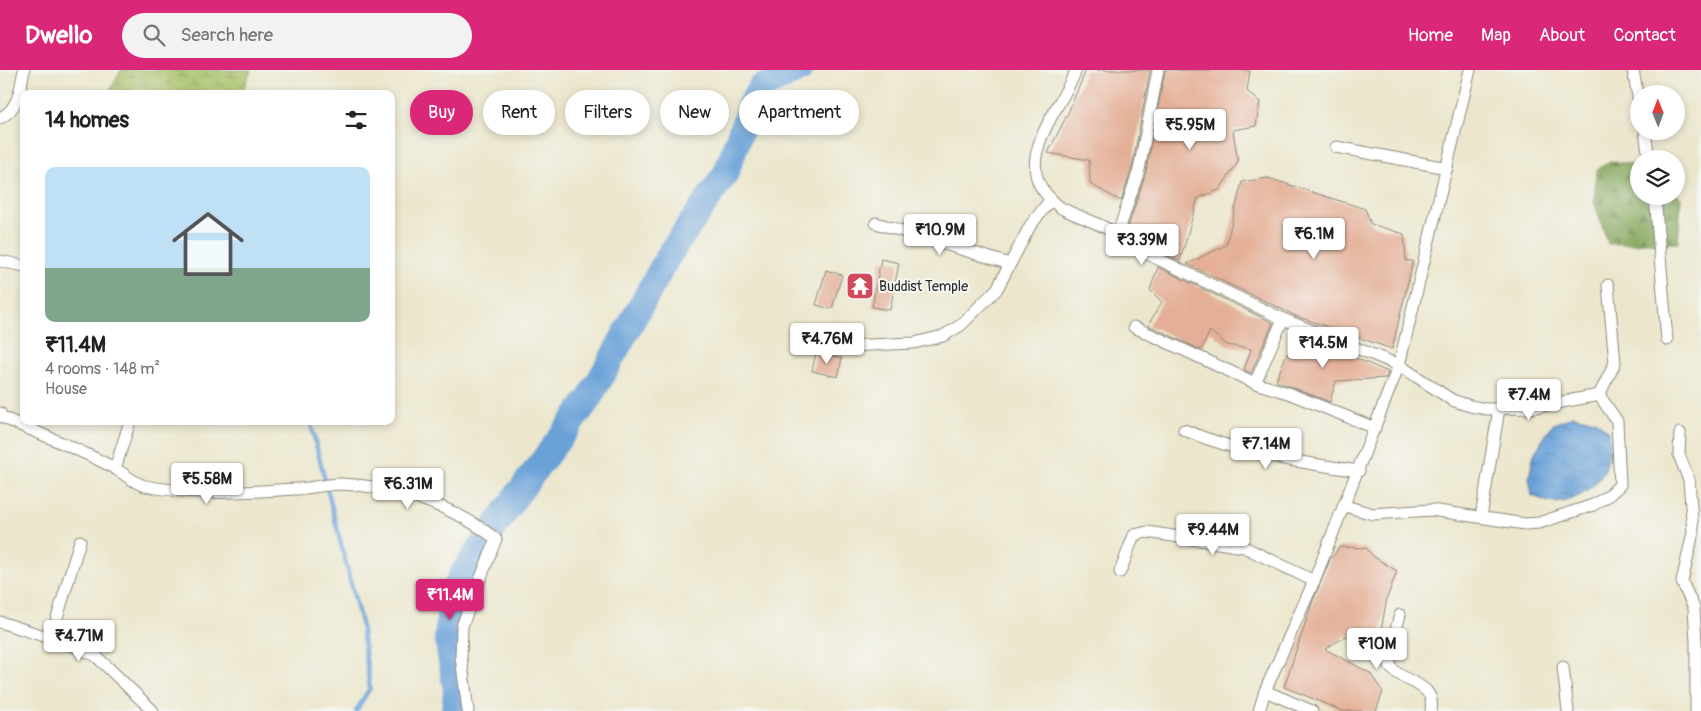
<!DOCTYPE html>
<meta charset="utf-8">
<style>
body{margin:0;font-family:Pangolin,sans-serif;background:#f2f2f2;color:#222;height:100vh;display:flex;flex-direction:column;font-size:19px;white-space:nowrap}
*{box-sizing:border-box;margin:0}
p{font-size:16px;color:#767676}
.icon{flex:none;width:28px;height:28px;fill:none;stroke:currentColor;stroke-width:2;stroke-linecap:round;stroke-linejoin:round}
.map{position:relative;flex:1;overflow:hidden}
.panel{position:absolute;left:20px;top:20px;width:375px;height:335px;display:flex;flex-direction:column;background:#fff;border-radius:10px;box-shadow:0 2px 8px #0003}
.panel>*{flex:none}
.banner{position:absolute;left:410px;top:20px;width:475px;height:45px;display:flex;gap:10px}
.needle{width:32px;rotate:359deg}
.fabs{position:absolute;left:1630px;top:15px;display:grid;gap:10px}
.fabs a{display:grid;place-items:center;width:55px;height:55px;border-radius:50%;background:#fff;box-shadow:0 2px 8px #0003;font-size:25px}
.price{position:absolute;translate:-50% -42px;padding:0 11px;border-radius:5px;background:#fff;color:#222;font-size:16px;line-height:32px;filter:drop-shadow(0 1px 2px #0008)}
.price::after{content:'';position:absolute;left:50%;top:30px;width:15px;height:11px;margin-left:-8px;background:inherit;clip-path:polygon(0 0,100% 0,50% 100%)}
.price.active{background:#db2777;color:#fff}
ul{padding:0;list-style:none}
li{display:grid;align-content:center;gap:10px;height:265px;padding:0 25px}
li+li{border-top:1px solid #e0e0e0}
li span{display:grid;place-items:center;height:155px;border-radius:10px;color:#555}
li>.icon{margin-inline-start:auto}
span .icon{width:90px;height:90px;fill:#fffc;stroke-width:1}
li b{font-size:21px}
h2{display:flex;justify-content:space-between;align-items:center;height:60px;padding:0 25px;font-size:21px}
.tag{padding:0 18px;border-radius:22px;background:#fff;box-shadow:0 2px 8px #0003;font-size:18px;line-height:45px}
.tag.active{background:#db2777;color:#fff}
header{display:flex;align-items:center;gap:30px;box-sizing:border-box;height:70px;padding:0 25px;background:#db2777;color:#fff}
header strong{font-size:24px}
nav{display:flex;gap:28px;margin-inline-start:auto;font-size:18px}
.search{width:350px;height:45px;background:#f2f2f2;display:flex;align-items:center;gap:12px;box-sizing:border-box;padding:0 18px;border-radius:28px;color:#767676;font-size:19px}
.map>svg:first-child{display:block}
.forest{fill:url(#forest-firs);stroke:#586842}
.wetland{fill:url(#wetland-marsh);stroke:#687548}
.water{fill:url(#water-ripples);stroke:#4a6682}
.lines{fill:none;stroke-linecap:round;stroke-linejoin:round}
.stream{stroke:#6aa2d8;stroke-width:4.5}
.river{stroke:#6aa2d8;stroke-width:26}
.building{fill:#e4af96}
.minor-casing{stroke:#8b887c;stroke-width:13}
.minor{stroke:#fff;stroke-width:11}
.labels{text-anchor:middle;stroke-width:4;stroke-linejoin:round;paint-order:stroke}
.poi-label{font-size:14px;fill:#2b2b2b;stroke:#f6f6f2;text-anchor:start}
</style>
<header>
<strong>Dwello</strong>
<div class="search"><svg class="icon" aria-label="search" viewBox="0 0 24 24"><circle cx="10" cy="10" r="6"/><path d="M15 15l6 6"/></svg>Search here</div>
<nav><a>Home</a><a>Map</a><a>About</a><a>Contact</a></nav>
</header>
<div class="map">
<svg width="1701" height="641" viewBox="0 0 1701 641">
<defs>
<pattern id="forest-firs" width="22" height="20" patternUnits="userSpaceOnUse" patternTransform="scale(1.25)"><rect width="22" height="20" fill="#84a65a"/><path d="M5 1l3.5 6h-7zM16 11l3.5 6h-7z" fill="#6c874b"/></pattern>
<pattern id="wetland-marsh" width="20" height="14" patternUnits="userSpaceOnUse" patternTransform="scale(1.25)"><rect width="20" height="14" fill="#a6bf64"/><path d="M1 5h8M5 5V1M11 12h8M15 12V8" fill="none" stroke="#879b53"/></pattern>
<pattern id="water-ripples" width="26" height="14" patternUnits="userSpaceOnUse" patternTransform="scale(1.25)"><rect width="26" height="14" fill="#6aa2d8"/><path d="M2 4q2-2 4 0t4 0M15 11q2-2 4 0t4 0" fill="none" stroke="#5784af"/></pattern>
</defs>
<rect width="100%" height="100%" fill="#f6f6f2"/>
<filter id="ink" filterUnits="userSpaceOnUse"><feTurbulence type="fractalNoise" baseFrequency=".02" numOctaves="2"/><feDisplacementMap in="SourceGraphic" scale="10" xChannelSelector="R" yChannelSelector="G"/><feConvolveMatrix kernelMatrix="1 2 1 2 8 2 1 2 1" color-interpolation-filters="sRGB"/></filter>
<filter id="wash" filterUnits="userSpaceOnUse"><feTurbulence type="fractalNoise" baseFrequency=".0096" numOctaves="4" result="noise"/><feDisplacementMap in="SourceGraphic" scale="20" xChannelSelector="R" yChannelSelector="G"/><feGaussianBlur stdDeviation="1.12" result="paint"/><feColorMatrix in="noise" values="0 0 0 0 0 0 0 0 0 0 0 0 0 0 0 0 0 1.4 0 .05"/><feComposite in="paint" operator="in"/></filter>
<g filter="url(#wash)">
<rect width="100%" height="100%" fill="#ebe6cc"/>
<path class="forest" d="M1610,91l29,5v30h37v-3l5,5 -3,45 -70,1 -14,-43 3,-31z"/>
<path class="wetland" d="M121,0h130l-10,24h-133z"/>
<path class="water" d="M1572,346l24,4 13,12c0,8 1,19 -1,27 -5,25 -29,42 -53,44 -7,0 -16,-5 -23,-7l-3,-19 5,-23 18,-29z"/>
<g class="lines">
<path class="stream" d="M310,351l51,202 9,65 -14,23"/>
<path class="river" d="M454,641l2,-20 -9,-54 4,-39 11,-24 55,-79 72,-96 80,-144 57,-82 24,-68 10,-17 40,-18"/>
</g>
<g id="blocks">
<g class="building">
<path d="M1086,0h64l-18,98 -11,33 -31,-17 -1,-24 -41,-7 20,-40z"/>
<path d="M1165,0h85l-3,21 13,11 -4,24 -23,4 5,32 -19,28 -21,8 -18,63 -18,-8 1,-3 -36,-20 19,-58z"/>
<path d="M1268,108l97,31 6,15 33,10 2,27h7l-21,88 -96,-33 -109,-52 39,-19 16,-63z"/>
<path d="M881,189l18,4 -9,47 -18,-3z"/>
<path d="M1158,197l115,56 -22,50 -7,-3 7,-21 -24,-4 -17,-14 -9,19 -53,-25 14,-23 -12,-12z"/>
<path d="M826,200l16,5 -10,34 -16,-4z"/>
<path d="M1306,266l82,36 -2,6 -50,3 -6,21 -54,-21 10,-26z"/>
<path d="M816,283l26,5 -4,19 -26,-6z"/>
<path d="M1339,477l27,1 8,9 23,14 -10,27 -9,49 -32,-11 -21,13 45,24 13,19 -7,19h-33l-59,-24 27,-81 18,-44z"/>
</g>
</g>
</g>
<g filter="url(#ink)">
<use href="#blocks" fill-opacity="0" stroke="#8b887c" stroke-width="1"/>
<g class="lines">
<defs>
<g id="minor">
<path d="M1076,0c-14,37 -65,91 -27,127 4,4 8,9 14,12 26,12 49,18 70,38l150,72 116,46 53,35 18,6 17,3 43,-1 69,-13 18,26 3,64 -12,11 -15,9 -54,18 -14,1 -94,-14 -58,4 -28,-8"/>
<path d="M1633,0l6,32"/>
<path d="M0,48c19,-9 20,-29 24,-48"/>
<path d="M1645,61l4,28"/>
<path d="M1336,77l111,21"/>
<path d="M1655,126l12,144"/>
<path d="M876,153l134,41"/>
<path d="M1118,163l21,-63 19,-100"/>
<path d="M0,191l24,5"/>
<path d="M1134,257l121,56 33,10 87,35"/>
<path d="M847,276l67,-3 29,-7 18,-11 36,-36 33,-63 21,-27"/>
<path d="M1255,313l28,-64"/>
<path d="M1599,325l16,-32 -7,-78"/>
<path d="M0,343l2,4c37,17 78,32 114,52 10,6 18,14 29,17 50,10 101,6 151,3 15,-1 31,-5 45,-5 54,2 113,22 155,55l-34,87 -1,31 7,54"/>
<path d="M1184,360c58,24 113,32 175,41"/>
<path d="M1680,363l-1,22 10,25 4,52 -11,50 12,26 2,34v69"/>
<path d="M115,399l15,-48"/>
<path d="M1481,447l18,-108"/>
<path d="M1120,502l14,-37 13,-3 97,15 70,34"/>
<path d="M1400,545l-10,37v15c16,18 46,15 41,44"/>
<path d="M0,552l75,24 21,10 57,55"/>
<path d="M51,568l29,-97"/>
<path d="M1563,597l5,44"/>
<path d="M1259,641l6,-20"/>
<path d="M1312,641l-47,-20 49,-110 85,-216 71,-295"/>
</g>
</defs>
<use href="#minor" class="minor-casing"/>
<use href="#minor" class="minor"/>
</g>
</g>
<defs>
<symbol id="temple-square" viewBox="-11 -11 22 22"><rect x="-9" y="-9" width="18" height="18" rx="4" fill="#d1495b" stroke="#f6f6f2"/><path d="M0-6L5-2H3V0L6.5 2.5H4V6H1.5V3h-3V6H-4V2.5H-6.5L-3 0V-2H-5Z" fill="#fff"/></symbol>
</defs>
<g fill-rule="evenodd">
<use href="#temple-square" x="844" y="200" width="32" height="32"/>
</g>
<g class="labels">
<g class="poi-label">
<text x="879" y="221">Buddist Temple</text>
</g>
</g>
</svg>
<div class="fabs">
<a><svg class="needle" viewBox="-14 -14 28 28"><path d="M0-13l5 13h-10z" fill="#e53935"/><path d="M0 13l5-13h-10z" fill="#767676"/></svg></a>
<a><svg class="icon" aria-label="layers" viewBox="0 0 24 24"><path d="M12 4l9 5-9 5-9-5zM3 14l9 5 9-5"/></svg></a>
</div>
<b class="price" style="left:1190px;top:81px">₹5.95M</b>
<b class="price" style="left:940px;top:186px">₹10.9M</b>
<b class="price" style="left:1314px;top:190px">₹6.1M</b>
<b class="price" style="left:1142px;top:196px">₹3.39M</b>
<b class="price" style="left:827px;top:295px">₹4.76M</b>
<b class="price" style="left:1323px;top:299px">₹14.5M</b>
<b class="price" style="left:1529px;top:351px">₹7.4M</b>
<b class="price" style="left:1266px;top:400px">₹7.14M</b>
<b class="price" style="left:207px;top:435px">₹5.58M</b>
<b class="price" style="left:408px;top:440px">₹6.31M</b>
<b class="price" style="left:1213px;top:486px">₹9.44M</b>
<b class="price active" style="left:450px;top:551px">₹11.4M</b>
<b class="price" style="left:79px;top:592px">₹4.71M</b>
<b class="price" style="left:1377px;top:600px">₹10M</b>
<div class="banner">
<a class="tag active">Buy</a>
<a class="tag">Rent</a>
<a class="tag">Filters</a>
<a class="tag">New</a>
<a class="tag">Apartment</a>
</div>
<section class="panel">
<h2>14 homes<svg class="icon" aria-label="filters" viewBox="0 0 24 24"><path d="M4 7h16M4 17h16"/><circle cx="9" cy="7" r="2"/><circle cx="15" cy="17" r="2"/></svg></h2>
<ul>
<li><span style="background:linear-gradient(#bfe0f5 65%,#7fa58c 0)"><svg class="icon" aria-label="home" viewBox="0 0 24 24"><path d="M3 11l9-7 9 7M6 9v11h12V9"/></svg></span><div><b>₹11.4M</b><p>4 rooms · 148 m²</p><p>House</p></div></li>
</ul>
</section>
</div>
